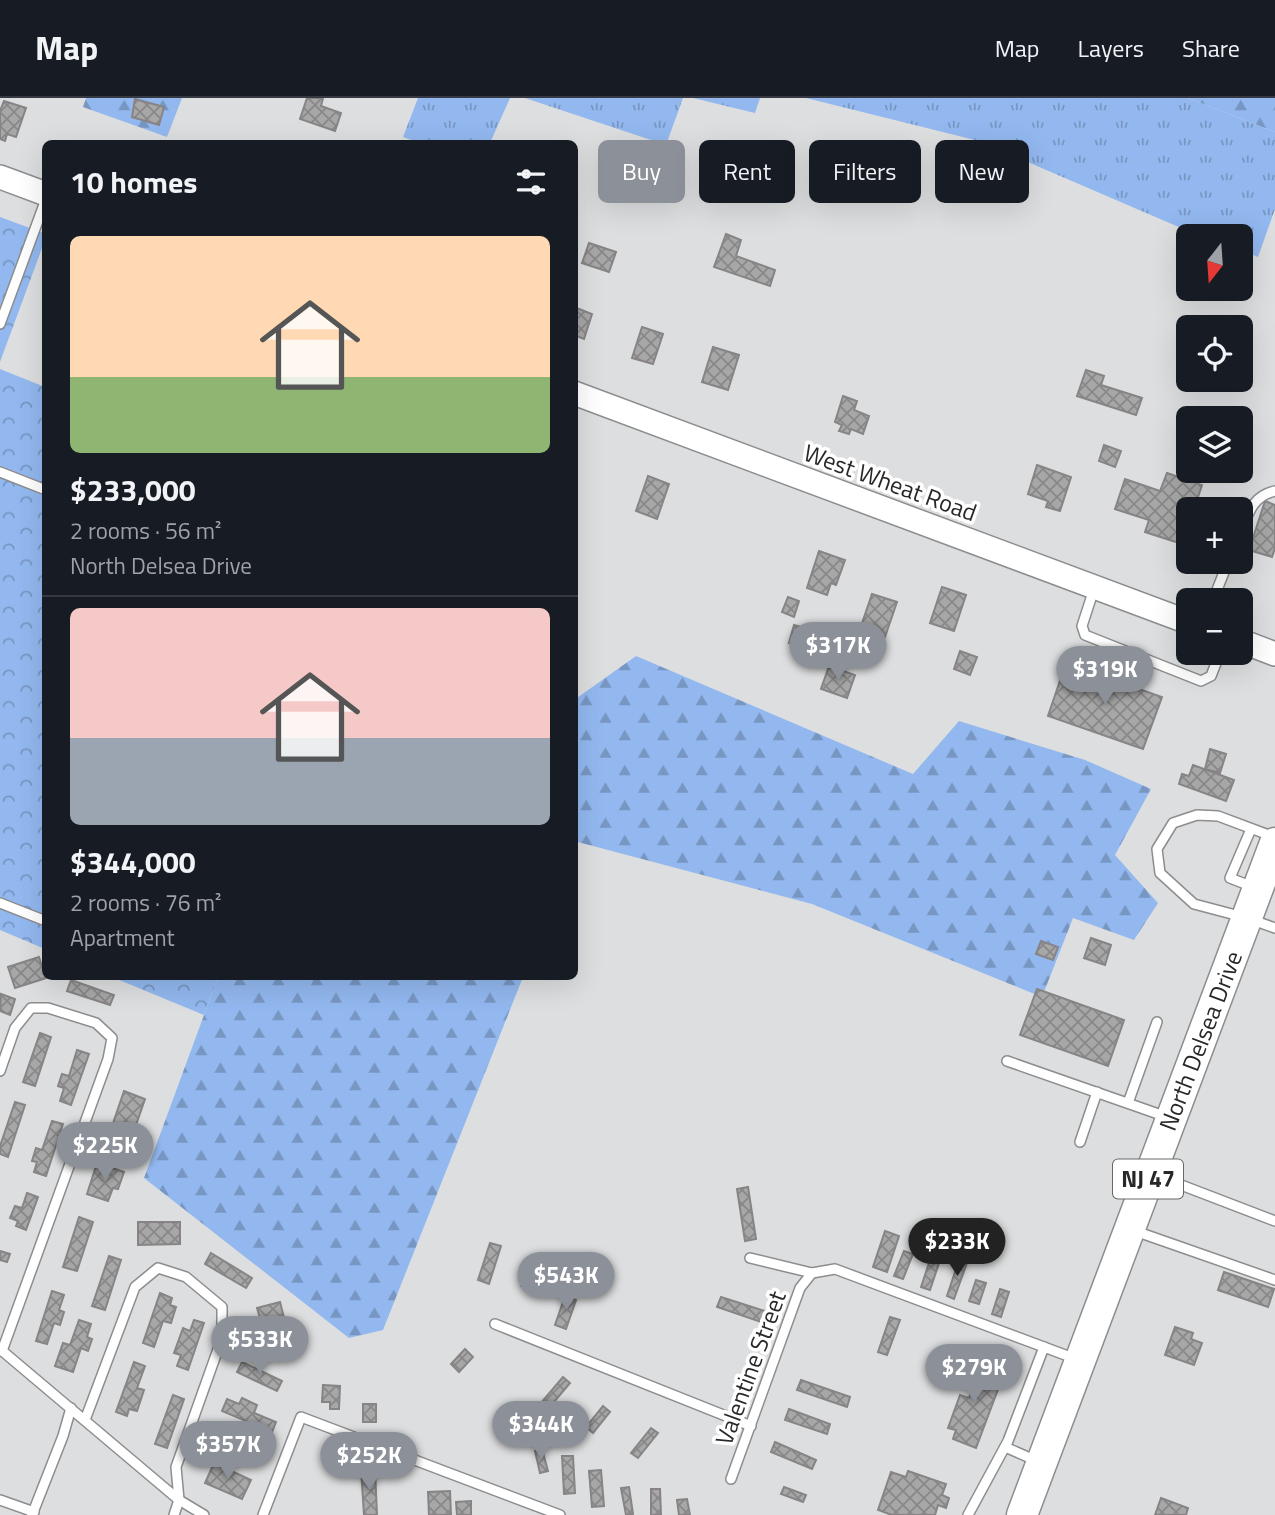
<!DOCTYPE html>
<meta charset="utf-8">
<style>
body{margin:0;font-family:"Titillium Web",sans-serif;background:#20242c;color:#f1f3f6;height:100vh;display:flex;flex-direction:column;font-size:26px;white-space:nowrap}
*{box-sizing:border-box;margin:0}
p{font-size:23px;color:#9ea1a6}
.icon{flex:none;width:38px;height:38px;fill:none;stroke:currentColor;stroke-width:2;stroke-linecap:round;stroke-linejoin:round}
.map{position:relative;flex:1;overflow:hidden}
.sheet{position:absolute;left:42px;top:42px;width:536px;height:840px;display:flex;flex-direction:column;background:#171b24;border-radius:10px;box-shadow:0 7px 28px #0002}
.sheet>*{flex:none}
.banner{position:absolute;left:598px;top:42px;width:570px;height:63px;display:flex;gap:14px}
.needle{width:46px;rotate:197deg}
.buttons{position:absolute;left:1176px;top:126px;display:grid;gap:14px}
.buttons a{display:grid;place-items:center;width:77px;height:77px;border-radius:10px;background:#171b24;box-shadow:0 7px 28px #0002;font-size:35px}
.price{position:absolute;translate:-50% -60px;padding:0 16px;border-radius:24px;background:#8c9099;color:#fff;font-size:23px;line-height:46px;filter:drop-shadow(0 2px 4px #0008)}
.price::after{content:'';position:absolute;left:50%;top:42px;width:21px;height:16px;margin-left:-10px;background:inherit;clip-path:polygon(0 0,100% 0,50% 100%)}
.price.current{background:#222;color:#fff}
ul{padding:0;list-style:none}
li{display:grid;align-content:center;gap:14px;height:371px;padding:0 28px}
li+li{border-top:2px solid #363941}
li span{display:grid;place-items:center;height:217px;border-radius:10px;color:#555}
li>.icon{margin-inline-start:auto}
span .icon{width:126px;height:126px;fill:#fffc;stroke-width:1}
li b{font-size:30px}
h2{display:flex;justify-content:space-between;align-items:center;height:84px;padding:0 28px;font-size:30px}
.chip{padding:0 24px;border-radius:10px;background:#171b24;box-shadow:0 7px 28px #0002;font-size:24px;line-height:63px}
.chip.current{background:#8c9099;color:#fff}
header{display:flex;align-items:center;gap:42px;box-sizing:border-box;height:98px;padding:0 35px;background:#171b24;border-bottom:2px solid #363941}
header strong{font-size:33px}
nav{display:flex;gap:38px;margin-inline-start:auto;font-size:24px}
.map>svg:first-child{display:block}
.grass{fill:url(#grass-tufts)}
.forest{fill:url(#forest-firs)}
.park{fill:url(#park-crowns)}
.building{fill:url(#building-cross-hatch);stroke:#868485;stroke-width:2}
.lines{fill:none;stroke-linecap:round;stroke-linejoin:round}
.service-casing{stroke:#8c8d8e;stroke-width:12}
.tertiary-casing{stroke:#8c8d8e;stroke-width:26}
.primary-casing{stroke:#8c8d8e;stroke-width:33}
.service{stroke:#fff;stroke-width:9}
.tertiary{stroke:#fff;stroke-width:23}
.primary{stroke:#fff;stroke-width:30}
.labels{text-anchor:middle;stroke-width:7;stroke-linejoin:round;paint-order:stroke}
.shield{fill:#fff;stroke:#686868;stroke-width:2}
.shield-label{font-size:23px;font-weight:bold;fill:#282828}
.street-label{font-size:24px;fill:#282828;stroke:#fff}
</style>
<header>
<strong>Map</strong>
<nav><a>Map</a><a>Layers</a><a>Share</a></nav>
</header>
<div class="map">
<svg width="1275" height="1417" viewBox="0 0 1275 1417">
<defs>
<pattern id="grass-tufts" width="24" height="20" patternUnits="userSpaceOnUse" patternTransform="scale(1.75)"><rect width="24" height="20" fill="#92b8ef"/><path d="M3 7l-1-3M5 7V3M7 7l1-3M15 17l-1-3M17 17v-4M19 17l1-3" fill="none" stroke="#7796c2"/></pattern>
<pattern id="forest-firs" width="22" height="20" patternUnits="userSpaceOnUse" patternTransform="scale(1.75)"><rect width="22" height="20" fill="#92b8ef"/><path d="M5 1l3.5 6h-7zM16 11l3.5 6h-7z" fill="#7796c2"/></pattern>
<pattern id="park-crowns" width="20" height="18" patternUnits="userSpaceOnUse" patternTransform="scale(1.75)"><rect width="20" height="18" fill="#92b8ef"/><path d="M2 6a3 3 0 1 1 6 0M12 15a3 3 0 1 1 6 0" fill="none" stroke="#7796c2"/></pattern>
<pattern id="building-cross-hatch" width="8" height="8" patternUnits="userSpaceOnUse" patternTransform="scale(1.75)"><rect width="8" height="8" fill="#a8a7a7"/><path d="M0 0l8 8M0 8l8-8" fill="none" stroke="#898888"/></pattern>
</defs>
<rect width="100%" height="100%" fill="#dddedf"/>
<g class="grass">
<path d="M418,0h92l-20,45h-71l-16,-6z"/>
<path d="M525,0h158l-17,47z"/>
<path d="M693,0h67l-5,15z"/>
<path d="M806,0h382l87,34v77l-17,48 -17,-7v-14h-40l-6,-2 -216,-93z"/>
</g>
<g class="forest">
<path d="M86,0h96l-15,39 -84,-30z"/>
<path d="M1188,0h87v34z"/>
<path d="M636,558l277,118 46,-53 126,39 66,29 -36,66 43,48 -24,37 -61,-22 -31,79 -230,-93 -238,-63v-141z"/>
<path d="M218,879h305l-140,353 -34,8 -205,-160z"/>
</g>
<g class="park">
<path d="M0,119l46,17 -1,6 -45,122z"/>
<path d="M0,271l45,18v562l-45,-19z"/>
<path d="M112,879h106l-14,38z"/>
</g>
<g class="building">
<path d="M307,0h16l-2,8 20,7 -6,18 -35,-12z"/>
<path d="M135,1l29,8 -5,18 -27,-8z"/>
<path d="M4,3l22,7 -10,29 -9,-3 -2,7 -5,-2v-28z"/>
<path d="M726,136l15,6 -5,16 39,14 -5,16 -56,-19z"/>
<path d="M589,145l27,9 -7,20 -27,-9z"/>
<path d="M574,209l18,7 -8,25 -10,-4z"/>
<path d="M642,229l21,7 -10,30 -21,-6z"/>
<path d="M713,249l26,8 -11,35 -26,-8z"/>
<path d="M1086,272l18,6 -3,9 41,13 -6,17 -59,-19z"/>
<path d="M843,298l14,5 -3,9 15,6 -6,18 -12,-5 -2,5 -10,-3 3,-6 -7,-3z"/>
<path d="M1104,347l17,6 -6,16 -16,-6z"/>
<path d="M1037,367l34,12 -11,34 -14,-4 2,-6 -20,-7z"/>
<path d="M1167,375l35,12 -8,24h-6v16l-6,19 -37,-12 4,-12 -34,-11 10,-30 35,12z"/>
<path d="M648,378l21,8 -12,35 -21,-8z"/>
<path d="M1265,403l10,4v43l-3,9 -23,-7z"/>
<path d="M819,453l26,9 -9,25 -5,-2 -4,12 -20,-7z"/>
<path d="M942,489l24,8 -12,36 -24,-8z"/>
<path d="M872,496l25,8 -12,35 -25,-8z"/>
<path d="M788,499l11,4 -5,16 -12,-5z"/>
<path d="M794,527l29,8 -5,18 -29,-8z"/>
<path d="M960,553l17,6 -7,18 -16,-6z"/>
<path d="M1066,565l96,34 -19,52 -95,-33z"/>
<path d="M829,568l26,9 -8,23 -26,-9z"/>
<path d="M1210,651l16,5 -6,19 -15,-4z"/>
<path d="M1193,667l41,15 -8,21 -47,-17 3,-10 7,2z"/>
<path d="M1091,840l20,7 -6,20 -21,-7z"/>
<path d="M1041,843l17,6 -5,13 -17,-6z"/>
<path d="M39,859l7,21 -31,10 -7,-21z"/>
<path d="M71,882l43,15 -4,10 -43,-14z"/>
<path d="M1037,891l87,31 -16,46 -88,-31z"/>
<path d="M1,896l14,5 -5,16 -10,-4z"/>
<path d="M40,935l11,4 -16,49 -12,-4z"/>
<path d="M77,952l12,4 -18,51 -11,-4 4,-13 -6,-2 4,-12 7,2z"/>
<path d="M124,993l21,8 -15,43 -21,-7z"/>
<path d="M15,1004l10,3 -17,52 -8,-3v-8z"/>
<path d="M52,1023l11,3 -17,52 -12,-4 3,-10 -5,-1 4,-13 6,2z"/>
<path d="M97,1065l27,9 -6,17 -5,-1 -5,13 -21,-7z"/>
<path d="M748,1089l8,52 -11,2 -8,-52z"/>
<path d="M27,1095l11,4 -12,33 -10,-4 2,-5 -8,-3 5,-12 7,2z"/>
<path d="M79,1119l14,5 -16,49 -14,-4z"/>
<path d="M138,1124h42v22l-42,1z"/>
<path d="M885,1133l14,5 -12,36 -14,-5z"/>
<path d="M490,1145l11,3 -12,38 -11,-4z"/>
<path d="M934,1150l9,3 -13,39 -9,-3z"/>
<path d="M0,1153l10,3 -3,8 -7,-2z"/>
<path d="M904,1153l9,3 -10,25 -9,-3z"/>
<path d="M211,1155l41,25 -6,10 -41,-24z"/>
<path d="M109,1158l12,4 -16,50 -13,-4z"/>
<path d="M960,1159l8,3 -14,39 -7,-3z"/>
<path d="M1224,1174l50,17 -6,18 -50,-17z"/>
<path d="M526,1175l7,3 -5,13 -7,-3z"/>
<path d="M976,1182l10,3 -7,21 -10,-3z"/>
<path d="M1000,1191l9,3 -8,25 -9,-3z"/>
<path d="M52,1193l12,4 -5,15 5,2 -4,13 -6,-2 -7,21 -11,-3z"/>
<path d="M160,1195l12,5 -2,7 6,2 -5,16 -8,-2 -9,26 -11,-4z"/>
<path d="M565,1198l11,4 -10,29 -11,-4z"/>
<path d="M721,1199l47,15 -4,11 -47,-16z"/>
<path d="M280,1204l8,31 -22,6 -9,-31z"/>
<path d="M890,1219l10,3 -13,35 -9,-3z"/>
<path d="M79,1222l12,4 -4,13 5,2 -4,12 -7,-3 -8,24 -18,-6 8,-23 7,2z"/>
<path d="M194,1222l10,3 -16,47 -11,-4 4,-11 -7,-2 9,-25 7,3z"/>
<path d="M1175,1229l18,6 -2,6 11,4 -8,22 -29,-10z"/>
<path d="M465,1251l8,8 -14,15 -8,-8z"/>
<path d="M134,1264l11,4 -8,22 7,2 -7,21 -8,-2 -2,7 -11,-4z"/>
<path d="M242,1264l40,19 -5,10 -40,-19z"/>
<path d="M964,1264l39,14 -27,72 -23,-9 3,-9 -8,-2 12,-33 9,3 3,-9 -15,-6z"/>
<path d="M563,1279l7,6 -28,33 -7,-6z"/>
<path d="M801,1282l49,17 -3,10 -50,-17z"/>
<path d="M323,1287l17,1 -1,23h-9v-7h-8z"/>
<path d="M173,1297l11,4 -17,49 -12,-4z"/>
<path d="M242,1300l15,7 -3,8 22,9 -4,10 -50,-21 5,-12 12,5z"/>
<rect x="363" y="1306" width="13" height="18"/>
<path d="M603,1308l7,6 -17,21 -7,-6z"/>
<path d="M789,1311l41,15 -3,10 -42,-14z"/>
<path d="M651,1330l7,5 -20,25 -7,-5z"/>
<path d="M227,1332l16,7 -3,7 11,5 -4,10 -36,-16 4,-10 9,4z"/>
<path d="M775,1344l41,18 -4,9 -41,-17z"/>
<path d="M542,1351l6,22 -8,2 -5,-22z"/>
<path d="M562,1358h11l2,37 -11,1z"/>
<path d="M214,1365l37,17 -9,19 -37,-16z"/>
<path d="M361,1371h14l2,46h-13z"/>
<path d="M601,1372l3,36 -12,1 -3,-36z"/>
<path d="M908,1373l38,13 -4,11 7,3 -3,10 -8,-3 -3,10h-43l-14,-5 13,-38 15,5z"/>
<path d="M629,1389l4,27 -7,1 -5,-27z"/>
<path d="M784,1389l22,8 -3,7 -22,-8z"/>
<path d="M651,1391h9l1,26h-10z"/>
<path d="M450,1393l1,24h-22l-1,-23z"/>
<path d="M1161,1400l27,10 -2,7h-31z"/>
<path d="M687,1401l3,16h-11l-2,-15z"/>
<path d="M471,1403v14h-14l-1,-13z"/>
</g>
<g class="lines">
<defs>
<g id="service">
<path d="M0,226l46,-125"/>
<path d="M0,374l46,18"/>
<path d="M1241,433c8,-19 12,-35 34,-40"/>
<path d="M1094,491l-12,37 3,9 116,46 10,-5 9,-23"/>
<path d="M1213,502l15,-38"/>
<path d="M1251,731l-21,49 23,9"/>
<path d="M1274,739l-56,-21 -21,-1 -24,8 -16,26 3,24 34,31 53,14 28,10"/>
<path d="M0,805l46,18"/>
<path d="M1007,963l160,56"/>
<path d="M0,973l15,-43 16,-20h17l48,15 16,15 -4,21 -106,292"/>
<path d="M1128,1005l29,-81"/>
<path d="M1080,1044l17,-50"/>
<path d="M1155,1077l120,46"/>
<path d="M1135,1133l140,49"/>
<path d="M750,1160l62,15"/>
<path d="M495,1226l256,102"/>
<path d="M0,1251l179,151 25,15"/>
<path d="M85,1322l50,-133 23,-19 28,9 36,30v31l-46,129 3,33 -5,15"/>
<path d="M1005,1349l32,14"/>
<path d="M731,1381l69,-191 12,-15 23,-4 241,90"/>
<path d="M0,1402l34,12"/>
<path d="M32,1417l31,-79 8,-28"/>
<path d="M263,1417l38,-98 259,98"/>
<path d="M968,1417l40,-74 36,-94"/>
</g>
<g id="tertiary">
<path d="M0,79l46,17"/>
<path d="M574,295l614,229"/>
<path d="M1241,543l34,13"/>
</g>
<path id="primary" d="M1022,1417l253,-672"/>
</defs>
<use href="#service" class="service-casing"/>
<use href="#tertiary" class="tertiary-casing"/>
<use href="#primary" class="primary-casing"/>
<use href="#service" class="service"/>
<use href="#tertiary" class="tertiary"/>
<use href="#primary" class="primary"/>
</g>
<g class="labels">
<rect class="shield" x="1113" y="1061.5" width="70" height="39" rx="5"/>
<g class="shield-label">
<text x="1148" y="1089">NJ 47</text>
</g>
<g class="street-label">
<text transform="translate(890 385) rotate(20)" y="8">West Wheat Road</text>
<text transform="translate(1201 943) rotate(-69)" y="8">North Delsea Drive</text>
<text transform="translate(751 1270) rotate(-70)" y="8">Valentine Street</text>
</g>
</g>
</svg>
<div class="buttons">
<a><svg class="needle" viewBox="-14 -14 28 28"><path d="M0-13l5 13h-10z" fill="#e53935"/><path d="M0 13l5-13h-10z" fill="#9ea1a6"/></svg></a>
<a><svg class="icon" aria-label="locate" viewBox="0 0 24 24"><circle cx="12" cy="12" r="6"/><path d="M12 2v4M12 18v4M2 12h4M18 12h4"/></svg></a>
<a><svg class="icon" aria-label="layers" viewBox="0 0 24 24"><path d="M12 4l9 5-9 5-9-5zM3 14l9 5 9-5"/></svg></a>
<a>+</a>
<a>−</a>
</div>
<b class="price" style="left:838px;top:584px">$317K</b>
<b class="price" style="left:1105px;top:608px">$319K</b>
<b class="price" style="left:105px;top:1084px">$225K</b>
<b class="price current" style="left:957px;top:1180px">$233K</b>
<b class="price" style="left:566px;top:1214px">$543K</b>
<b class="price" style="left:260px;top:1278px">$533K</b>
<b class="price" style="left:974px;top:1306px">$279K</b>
<b class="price" style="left:541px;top:1363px">$344K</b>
<b class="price" style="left:228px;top:1383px">$357K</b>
<b class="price" style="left:369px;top:1394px">$252K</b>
<div class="banner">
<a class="chip current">Buy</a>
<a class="chip">Rent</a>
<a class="chip">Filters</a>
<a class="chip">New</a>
</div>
<section class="sheet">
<h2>10 homes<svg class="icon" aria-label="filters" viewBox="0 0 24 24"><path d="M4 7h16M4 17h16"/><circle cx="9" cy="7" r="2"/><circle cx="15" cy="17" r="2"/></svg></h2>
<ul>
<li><span style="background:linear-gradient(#ffd9b3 65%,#8fb573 0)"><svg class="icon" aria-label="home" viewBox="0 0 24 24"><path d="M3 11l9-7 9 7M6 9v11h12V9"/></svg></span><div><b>$233,000</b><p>2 rooms · 56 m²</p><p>North Delsea Drive</p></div></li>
<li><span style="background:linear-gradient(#f6c9c9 60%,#9aa5b1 0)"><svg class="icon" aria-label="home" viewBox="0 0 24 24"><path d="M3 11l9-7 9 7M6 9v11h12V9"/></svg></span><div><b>$344,000</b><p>2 rooms · 76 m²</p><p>Apartment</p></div></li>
</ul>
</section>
</div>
